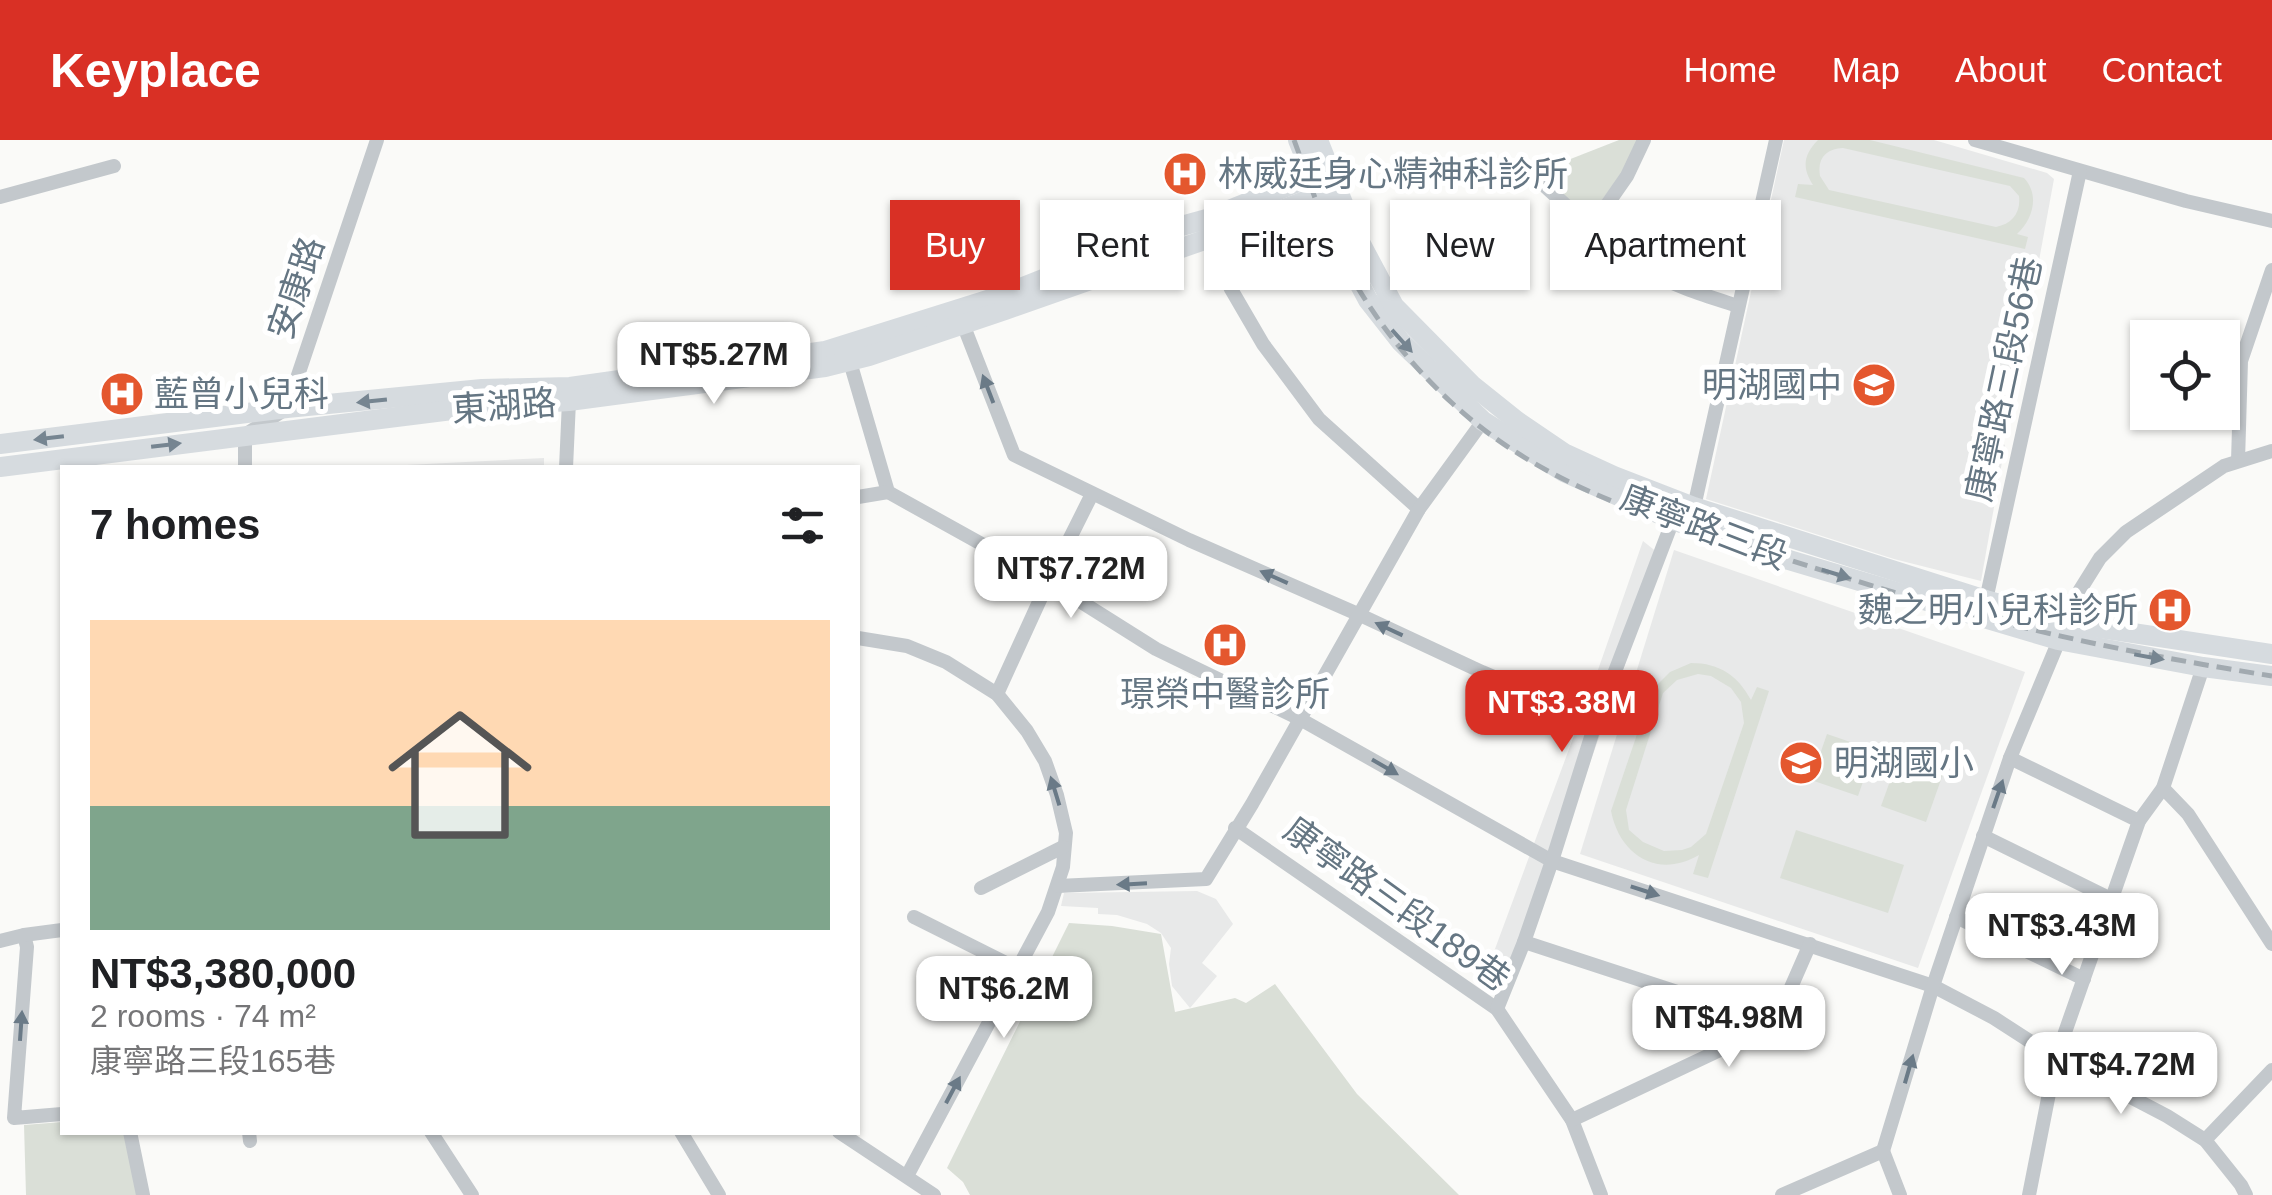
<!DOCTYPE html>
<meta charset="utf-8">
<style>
body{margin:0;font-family:Helvetica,"Noto Sans TC",sans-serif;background:#f2f2f2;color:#202124;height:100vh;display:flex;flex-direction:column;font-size:38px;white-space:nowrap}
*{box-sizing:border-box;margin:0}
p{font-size:32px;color:#757577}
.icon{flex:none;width:55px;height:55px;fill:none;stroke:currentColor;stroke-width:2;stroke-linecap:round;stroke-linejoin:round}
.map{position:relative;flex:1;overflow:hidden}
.sheet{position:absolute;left:60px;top:325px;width:800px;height:670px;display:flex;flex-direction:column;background:#fff;border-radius:0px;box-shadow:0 2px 8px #0004}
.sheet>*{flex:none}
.top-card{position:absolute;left:890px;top:60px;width:950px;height:90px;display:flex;gap:20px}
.tools{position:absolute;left:2130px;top:180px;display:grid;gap:20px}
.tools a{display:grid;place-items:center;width:110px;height:110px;border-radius:0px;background:#fff;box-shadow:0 2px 8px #0004;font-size:50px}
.price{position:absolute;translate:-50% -85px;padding:0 22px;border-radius:20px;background:#fff;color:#222;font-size:32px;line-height:65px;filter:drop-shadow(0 2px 5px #0008)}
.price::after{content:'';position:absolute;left:50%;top:60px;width:30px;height:22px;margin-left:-15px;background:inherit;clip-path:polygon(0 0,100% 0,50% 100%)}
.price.selected{background:#d93025;color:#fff}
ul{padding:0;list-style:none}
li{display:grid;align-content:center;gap:20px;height:530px;padding:0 30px}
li+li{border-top:2px solid #e0e0e0}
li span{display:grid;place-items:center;height:310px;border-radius:0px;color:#555}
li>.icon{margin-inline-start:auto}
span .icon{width:180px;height:180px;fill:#fffc;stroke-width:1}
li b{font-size:42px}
h2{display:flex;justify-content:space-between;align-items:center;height:120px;padding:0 30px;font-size:42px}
.chip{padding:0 35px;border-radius:0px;background:#fff;box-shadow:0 2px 8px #0004;font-size:35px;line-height:90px}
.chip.selected{background:#d93025;color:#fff}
header{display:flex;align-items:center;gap:60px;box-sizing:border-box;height:140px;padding:0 50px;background:#d93025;color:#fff}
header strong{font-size:48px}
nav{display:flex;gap:55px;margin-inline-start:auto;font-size:35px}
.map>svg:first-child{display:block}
.built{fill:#e8e9e9}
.green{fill:#dadfd7;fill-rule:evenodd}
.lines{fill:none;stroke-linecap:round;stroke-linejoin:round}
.street{stroke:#c3c8cc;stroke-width:14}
.secondary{stroke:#d6dbdf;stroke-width:20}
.rail{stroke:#a2aab0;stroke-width:5;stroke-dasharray:15 8;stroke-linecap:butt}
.oneway{fill:#768591}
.oneway2{fill:#6a7a87}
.labels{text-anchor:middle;stroke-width:10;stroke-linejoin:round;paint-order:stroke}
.poi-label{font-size:35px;fill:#657683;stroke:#fff;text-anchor:start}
.street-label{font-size:35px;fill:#657683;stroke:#fff}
</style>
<header>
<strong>Keyplace</strong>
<nav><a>Home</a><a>Map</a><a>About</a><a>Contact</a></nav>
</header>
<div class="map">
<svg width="2272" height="1055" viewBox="0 0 2272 1055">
<rect width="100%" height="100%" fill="#fafaf8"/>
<g class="built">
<path d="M1784,0h150l113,33 7,6 -46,250 -10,1 -24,-5 -3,11 6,2 -1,7h10l9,3 2,-8 8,5 -24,136 -87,-22 -188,-60z"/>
<path d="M544,318v10l-193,-1 36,-1z"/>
<path d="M1643,401l20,16 -155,437 -26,-10 110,-297z"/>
<path d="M1674,410l351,122 -107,296 -338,-114z"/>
<path d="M1197,751l19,8 17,25 -31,39 15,13 -27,32 -18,-22 -3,-22 2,-16 -10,-15 -14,-9 -30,-9 -19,-1v-6l-37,-2 3,-13z"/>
</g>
<g class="green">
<path d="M1619,0h20l-16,31 -34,47 -46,-42 2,-7z"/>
<path d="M1818,0h52l154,38c16,17 9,41 -7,56l11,3 -3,12 -230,-52 3,-13 15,1c-11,-17 -10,-30 5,-45zM1843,8l167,38 9,10c2,17 -7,28 -23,31l-167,-37 -9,-14c-3,-18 6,-27 23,-28z"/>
<path d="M1691,523c29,0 47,13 60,37l6,-13 12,4 -61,187 -15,-4 6,-19c-41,24 -79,1 -88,-44l41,-121 18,-18zM1698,534l13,2 20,12 10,14 3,21 -38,111 -15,13 -9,3 -18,1 -21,-9 -14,-12 -3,-20 37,-117 14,-13z"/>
<path d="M1827,594l47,16 -16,46 -47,-16z"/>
<path d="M1898,619l45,15 -17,48 -45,-16z"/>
<path d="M1796,690l108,35 -16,48 -108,-35z"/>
<path d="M1069,783l43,3 49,8 14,78 60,-14 11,5 29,-19 82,110 102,101h-489l-7,-13 -16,-14z"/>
<path d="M62,982v10l63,1 14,62h-113l-2,-70z"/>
</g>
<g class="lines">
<g class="street">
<path d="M1975,0l211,61 86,20"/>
<path d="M1527,30c39,34 74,72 118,99 28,17 62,27 93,37"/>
<path d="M0,57l114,-31"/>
<path d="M1590,89l37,-53 17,-36"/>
<path d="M1210,98l21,51 32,55 56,75 100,90"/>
<path d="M963,184l51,131 175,85 171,75 122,57 114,49"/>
<path d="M848,215l40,137 160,89 108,68 144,70 252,142 381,125 61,32 62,40 111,58 38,24 36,45 5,10"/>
<path d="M2238,321l3,-100 31,-91"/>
<path d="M245,328v-33l42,-27 90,-268"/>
<path d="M566,328l3,-67"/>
<path d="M858,357l30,-5"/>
<path d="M1694,367l82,-367"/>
<path d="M1986,460l94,-429"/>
<path d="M858,498l49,8 39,16 51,32 30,37 18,30 12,34 9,38 -3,34 -15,45 -141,264"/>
<path d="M997,554l52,-114 43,-86"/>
<path d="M2010,618l129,63"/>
<path d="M2163,648l25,26 84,130"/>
<path d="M1235,688l262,181 75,111 29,75"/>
<path d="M1983,696l128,63"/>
<path d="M1058,746l148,-7 46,-75 167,-295 64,-88"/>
<path d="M981,748l82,-41"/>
<path d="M914,777l104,52"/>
<path d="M1956,777l128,62"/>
<path d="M24,795l3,12 -13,171 48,-4"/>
<path d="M0,801l24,-6 38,-5"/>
<path d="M1524,802l251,82"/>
<path d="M1497,869l27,-67 28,-81 44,-140 77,-201"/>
<path d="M1572,980l203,-96 35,-80"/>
<path d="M130,992l13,63"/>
<path d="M249,992l1,9"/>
<path d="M431,992l41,63"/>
<path d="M681,992l38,63"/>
<path d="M839,992l95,63"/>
<path d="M2205,1000l67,-70"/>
<path d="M1883,1011l50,-165 77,-228 70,-168 20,-32 26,-26 98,-66 48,-15"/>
<path d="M1883,1011l17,44"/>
<path d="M1782,1055l101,-44"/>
<path d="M2029,1055l27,-137 83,-237 24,-33 40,-121"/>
</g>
<g class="secondary">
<path d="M1298,0l46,115 24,45 33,42 82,79 81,51 109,48 89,32 296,88 145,27 69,9"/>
<path d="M1318,0l36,91 40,75 78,79 45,36 47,32 50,23 80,31 292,93 81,23 205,31"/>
<path d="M0,304l287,-36 195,-19 88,-2 255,-36 175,-55 167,-66 40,-11 123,-50"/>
<path d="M0,327l476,-60 93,-6 256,-34 44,-11 136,-46 205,-72 128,-50"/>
</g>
<path class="rail" d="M1294,0c15,40 28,82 48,120 28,53 66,103 110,143 97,89 212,118 334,156 63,20 125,39 189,56 97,26 197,45 297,61"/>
</g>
<defs><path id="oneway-solid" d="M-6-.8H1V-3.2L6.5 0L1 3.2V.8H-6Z" transform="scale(2.5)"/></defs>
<g class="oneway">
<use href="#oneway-solid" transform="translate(1402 201) rotate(48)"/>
<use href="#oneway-solid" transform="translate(372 261) rotate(174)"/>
<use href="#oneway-solid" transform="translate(49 298) rotate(173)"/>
<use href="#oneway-solid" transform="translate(166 305) rotate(-7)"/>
<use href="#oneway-solid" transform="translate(1836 434) rotate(17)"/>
<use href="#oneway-solid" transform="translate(2149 517) rotate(10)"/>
</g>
<g class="oneway2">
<use href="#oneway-solid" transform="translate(988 249) rotate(-111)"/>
<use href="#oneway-solid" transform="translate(1274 437) rotate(-156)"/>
<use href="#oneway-solid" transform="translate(1389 489) rotate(-155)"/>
<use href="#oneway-solid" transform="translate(1385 627) rotate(30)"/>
<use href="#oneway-solid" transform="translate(1055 651) rotate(-107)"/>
<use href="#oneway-solid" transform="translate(1998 654) rotate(-71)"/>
<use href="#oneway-solid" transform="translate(1132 744) rotate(177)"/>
<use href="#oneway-solid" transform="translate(1645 751) rotate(18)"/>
<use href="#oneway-solid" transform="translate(21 886) rotate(-86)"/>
<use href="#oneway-solid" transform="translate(1909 929) rotate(-74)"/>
<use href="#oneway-solid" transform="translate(953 950) rotate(-62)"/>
</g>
<defs>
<symbol id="hospital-disc" viewBox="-11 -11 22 22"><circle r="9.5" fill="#e4572e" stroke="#fff"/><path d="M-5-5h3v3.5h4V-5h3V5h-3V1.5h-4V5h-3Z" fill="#fff"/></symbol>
<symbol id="school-disc" viewBox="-11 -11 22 22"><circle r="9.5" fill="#e4572e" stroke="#fff"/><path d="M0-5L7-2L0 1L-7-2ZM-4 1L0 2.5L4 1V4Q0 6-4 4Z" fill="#fff"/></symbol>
</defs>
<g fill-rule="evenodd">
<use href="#hospital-disc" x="1160" y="9" width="50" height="50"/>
<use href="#school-disc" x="1849" y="220" width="50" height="50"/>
<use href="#hospital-disc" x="97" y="229" width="50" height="50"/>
<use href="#hospital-disc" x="2145" y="445" width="50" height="50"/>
<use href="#hospital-disc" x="1200" y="480" width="50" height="50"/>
<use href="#school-disc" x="1776" y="598" width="50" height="50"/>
</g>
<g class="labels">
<g class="poi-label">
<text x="1218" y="46">林威廷身心精神科診所</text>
<text x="1842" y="257" text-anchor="end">明湖國中</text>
<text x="154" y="266">藍曾小兒科</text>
<text x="2138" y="482" text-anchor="end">魏之明小兒科診所</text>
<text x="1225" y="566" text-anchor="middle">璟榮中醫診所</text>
<text x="1834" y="635">明湖國小</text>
</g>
<g class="street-label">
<text transform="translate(296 148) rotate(-71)" y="12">安康路</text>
<text transform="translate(2004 239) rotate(-78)" y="12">康寧路三段56巷</text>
<text transform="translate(504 266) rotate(-4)" y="12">東湖路</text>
<text transform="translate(1704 387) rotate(21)" y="12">康寧路三段</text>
<text transform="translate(1397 764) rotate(36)" y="12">康寧路三段189巷</text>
</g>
</g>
</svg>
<div class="tools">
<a><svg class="icon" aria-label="locate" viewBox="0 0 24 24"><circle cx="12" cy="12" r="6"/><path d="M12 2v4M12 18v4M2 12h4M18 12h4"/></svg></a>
</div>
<b class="price" style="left:714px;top:267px">NT$5.27M</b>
<b class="price" style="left:1071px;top:481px">NT$7.72M</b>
<b class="price selected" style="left:1562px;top:615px">NT$3.38M</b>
<b class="price" style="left:2062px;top:838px">NT$3.43M</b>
<b class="price" style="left:1004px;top:901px">NT$6.2M</b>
<b class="price" style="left:1729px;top:930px">NT$4.98M</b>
<b class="price" style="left:2121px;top:977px">NT$4.72M</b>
<div class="top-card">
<a class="chip selected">Buy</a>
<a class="chip">Rent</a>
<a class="chip">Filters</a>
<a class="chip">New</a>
<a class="chip">Apartment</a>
</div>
<section class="sheet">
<h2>7 homes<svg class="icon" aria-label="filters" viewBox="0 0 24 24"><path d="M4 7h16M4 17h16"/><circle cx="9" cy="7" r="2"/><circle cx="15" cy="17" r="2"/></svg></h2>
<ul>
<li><span style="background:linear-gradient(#ffd9b3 60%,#7fa58c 0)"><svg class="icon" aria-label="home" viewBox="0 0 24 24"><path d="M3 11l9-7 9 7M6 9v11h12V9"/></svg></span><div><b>NT$3,380,000</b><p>2 rooms · 74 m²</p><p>康寧路三段165巷</p></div></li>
</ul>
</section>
</div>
